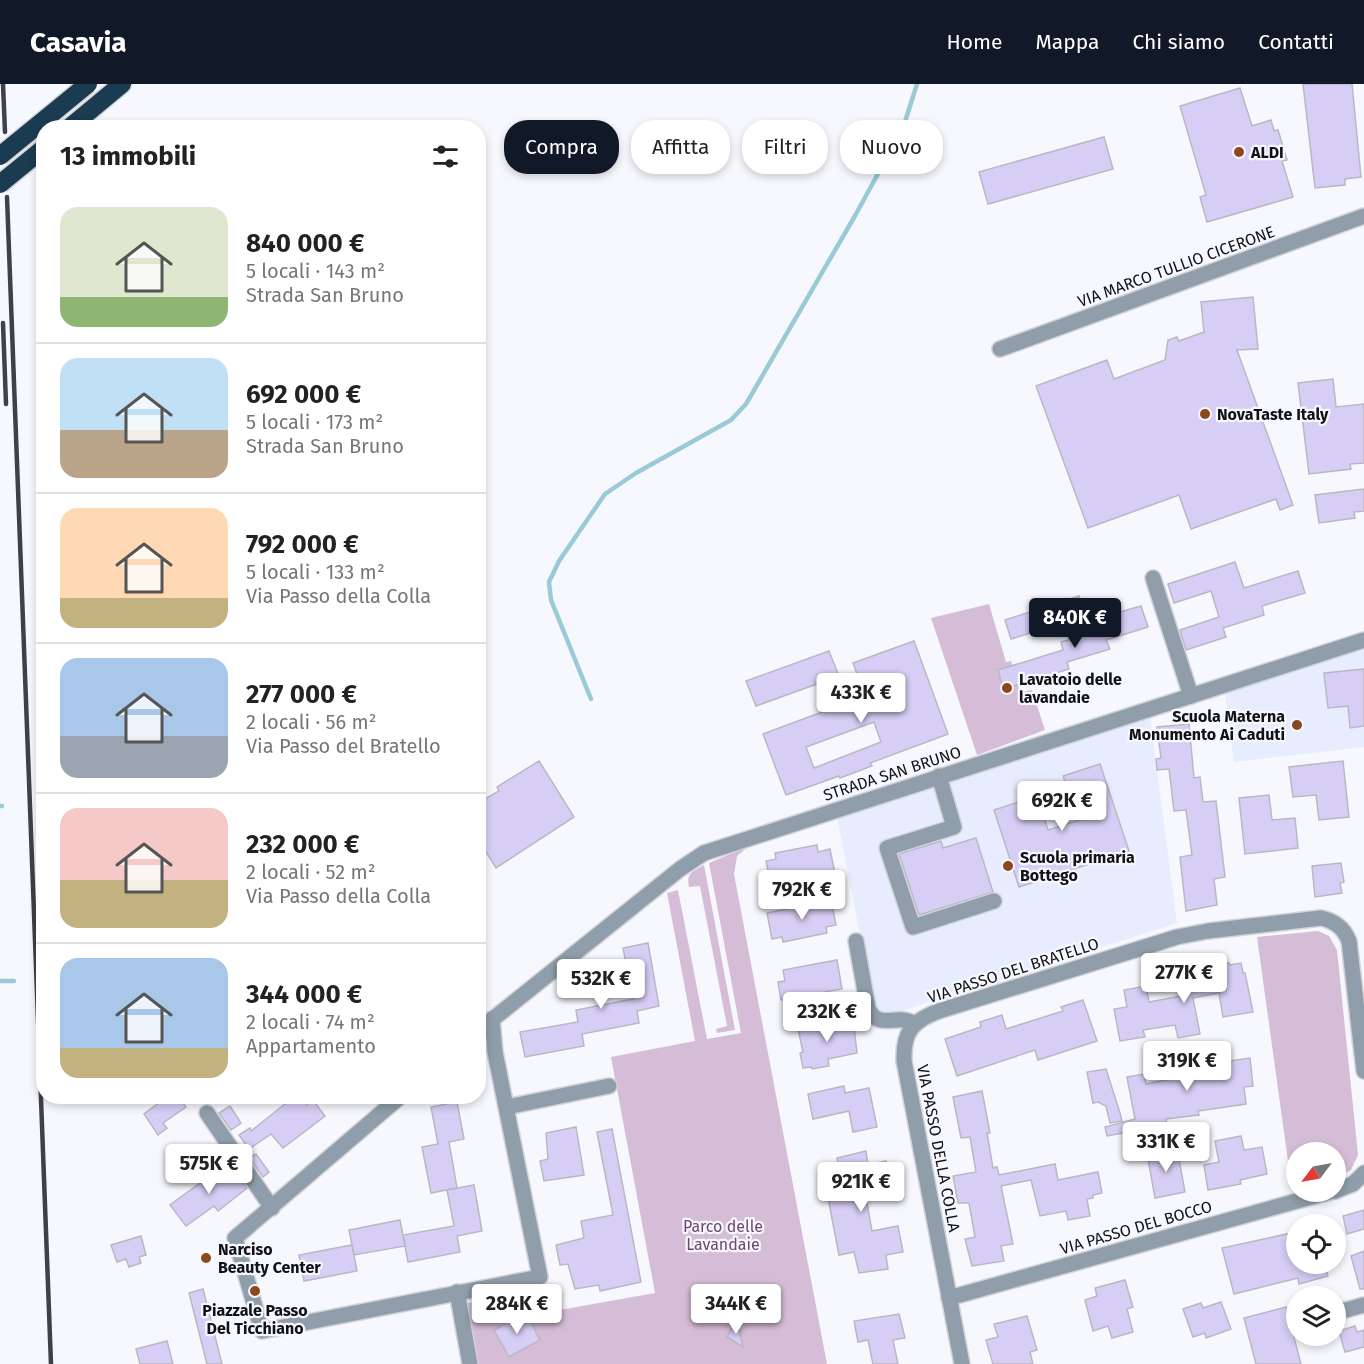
<!DOCTYPE html>
<html lang="it">
<meta charset="utf-8">
<style>
body{margin:0;font-family:"Fira Sans",sans-serif;background:#f6f6f6;color:#222;height:100vh;display:flex;flex-direction:column;font-size:22px;white-space:nowrap}
*{box-sizing:border-box;margin:0}
p{font-size:20px;color:#767676}
.icon{flex:none;width:33px;height:33px;fill:none;stroke:currentColor;stroke-width:2;stroke-linecap:round;stroke-linejoin:round}
.map{position:relative;flex:1;overflow:hidden}
.panel{position:absolute;left:36px;top:36px;width:450px;height:984px;display:flex;flex-direction:column;background:#fff;border-radius:24px;box-shadow:0 3px 9px #0003}
.panel>*{flex:none}
.hud{position:absolute;left:504px;top:36px;width:570px;height:54px;display:flex;gap:12px}
.needle{width:39px;rotate:238deg}
.fabs{position:absolute;left:1286px;top:1058px;display:grid;gap:12px}
.fabs a{display:grid;place-items:center;width:60px;height:60px;border-radius:50%;background:#fff;box-shadow:0 3px 9px #0003;font-size:30px}
.price{position:absolute;translate:-50% -51px;padding:0 14px;border-radius:6px;background:#fff;color:#222;font-size:20px;line-height:39px;filter:drop-shadow(0 2px 3px #0008)}
.price::after{content:'';position:absolute;left:50%;top:36px;width:18px;height:14px;margin-left:-9px;background:inherit;clip-path:polygon(0 0,100% 0,50% 100%)}
.price.current{background:#111827;color:#fff}
ul{padding:0;list-style:none}
li{display:flex;align-items:center;gap:18px;height:150px;padding:0 24px}
li+li{border-top:2px solid #e0e0e0}
li span{display:grid;place-items:center;flex:none;width:168px;height:120px;border-radius:18px;color:#555}
li>.icon{margin-inline-start:auto}
span .icon{width:72px;height:72px;fill:#fffc;stroke-width:1}
li b{font-size:26px}
h2{display:flex;justify-content:space-between;align-items:center;height:72px;padding:0 24px;font-size:26px}
.pill{padding:0 21px;border-radius:24px;background:#fff;box-shadow:0 3px 9px #0003;font-size:21px;line-height:54px}
.pill.current{background:#111827;color:#fff}
header{display:flex;align-items:center;gap:36px;box-sizing:border-box;height:84px;padding:0 30px;background:#111827;color:#fff}
header strong{font-size:28px}
nav{display:flex;gap:33px;margin-inline-start:auto;font-size:21px}
.map>svg:first-child{display:block}
.built{fill:#e7edfe}
.green{fill:#d6bdd7}
.lines{fill:none;stroke-linecap:round;stroke-linejoin:round}
.stream{stroke:#99cad5;stroke-width:4.5}
.building{fill:#d7cef5;stroke:#bab7c5;stroke-width:1.5;fill-rule:evenodd}
.minor-casing{stroke:#d1d3d9;stroke-width:18}
.highway-casing{stroke:#d1d3d9;stroke-width:21}
.minor{stroke:#8f9eaa;stroke-width:15}
.highway{stroke:#1b3b51;stroke-width:18}
.rail{stroke:#3f4146;stroke-width:4.5}
.highway-bridge-casing{stroke:#d1d3d9;stroke-width:21;stroke-linecap:butt}
.highway-bridge{stroke:#1b3b51;stroke-width:18}
.poi-dot{fill:#8c471c;stroke:#f6f8fe;stroke-width:2}
.labels{text-anchor:middle;stroke-width:4.5;stroke-linejoin:round;paint-order:stroke}
.poi-label{font-size:16px;font-weight:bold;fill:#101217;stroke:#f6f8fe;text-anchor:start}
.street-label{font-size:16px;fill:#101217;stroke:#f6f8fe}
.park-label{font-size:16px;fill:#6e4671;stroke:#f6f8fe}
</style>
<header>
<strong>Casavia</strong>
<nav><a>Home</a><a>Mappa</a><a>Chi siamo</a><a>Contatti</a></nav>
</header>
<div class="map">
<svg width="1364" height="1280" viewBox="0 0 1364 1280">
<rect width="100%" height="100%" fill="#f6f8fe"/>
<g class="built">
<path d="M1364,564v99l-130,15 -9,-70z"/>
<path d="M1150,632l27,207 -279,89 -9,2 -9,-1 -7,-11 -36,-185z"/>
</g>
<g class="green">
<path d="M989,520l17,58 5,-1 9,31 12,-2 13,40 -68,25 -46,-137z"/>
<path d="M749,762l-12,10 -3,18 93,490h-351l-12,-60 85,-17 5,24 101,-18 -44,-236 84,-16 -28,-148 11,-3 29,149 34,-6 -32,-170z"/>
<path d="M704,781l31,165 -18,3 -1,-4 11,-3 -27,-140 -11,1c-3,-14 3,-15 15,-22z"/>
<path d="M1318,847l11,5 8,14 21,205 -7,15 -16,8v-26h-39v37l-4,1 -35,-253z"/>
</g>
<g class="lines">
<g class="stream">
<path d="M591,615l-40,-99 -2,-18 10,-21 46,-67 31,-21 95,-53 15,-16 110,-190 47,-86 14,-44"/>
<path d="M0,722h2"/>
<path d="M0,897h14"/>
</g>
</g>
<g class="building">
<path d="M1303,0h49l9,93 -16,2v6l-30,3z"/>
<path d="M1240,4l12,38 19,-6 3,11 4,-1 9,30 -5,1 11,36 -86,25 -7,-25 6,-2 -26,-89z"/>
<path d="M1104,53l9,32 -125,35 -9,-32z"/>
<path d="M1253,213l5,52 -21,1 56,155 -13,5 -4,-11 -85,30 -12,-34 -91,33 -52,-142 71,-26 7,19 51,-19 3,-20 9,-3 2,4 25,-9 -3,-30z"/>
<path d="M1333,295l3,28 28,-3v59l-14,1 1,5 -42,5 -11,-91z"/>
<path d="M1364,405v22l-10,1 1,6 -36,5 -4,-28z"/>
<path d="M1235,478l9,26 54,-17 7,22 -43,13 2,9 -41,13 3,9 -40,13 -6,-20 39,-13 -8,-26 -37,12 -6,-19z"/>
<path d="M1079,512l4,13 -48,16 2,6 -26,8 -6,-19z"/>
<path d="M1141,522l7,21 -42,13 4,9 -43,13 2,7 -66,20 -5,-19 65,-20 -2,-8 42,-12 2,4 -5,-16z"/>
<path d="M914,557l34,93 -78,29 2,3 -32,12 -1,-2 -53,19 -23,-61 102,-38 -12,-33zM874,638l7,20 -67,26 -8,-21z"/>
<path d="M829,567l10,25 -83,30 -10,-25z"/>
<path d="M1364,585v57l-14,2 -2,-22 -20,2 -4,-35z"/>
<path d="M1189,640l5,54 6,-1 3,25 13,-1 9,76 -11,2 3,26 -31,6 -6,-54 12,-2 -6,-45 -12,1 -5,-42 -12,1 -1,-11 5,-1 -4,-31z"/>
<path d="M539,677l35,56 -78,51 -18,-29v-36l21,-12 -2,-4z"/>
<path d="M1343,677l6,56 -30,3 -3,-25 -23,2 -4,-30z"/>
<path d="M1100,680l29,87 -110,36 -25,-77 43,-14 11,34 44,-14 -8,-24 -14,4 -7,-20z"/>
<path d="M1269,711l3,25 23,-2 3,30 -53,6 -6,-56z"/>
<path d="M976,754l17,54 -74,23 -20,-61 42,-13 2,7z"/>
<path d="M817,761l1,7 12,-3 5,25 -64,11 -5,-24 10,-2 -1,-6z"/>
<path d="M1341,779l3,19 -4,1 2,10 -27,4 -3,-31z"/>
<path d="M831,816l5,25 -10,2 1,6 -44,9 -1,-5 -10,2 -5,-26z"/>
<path d="M648,859l11,63 -22,5 2,12 -57,11 2,12 -59,11 -5,-25 58,-10 -2,-12 57,-11 -10,-51z"/>
<path d="M837,876l5,29 -61,11 -3,-18 7,-1 -2,-11z"/>
<path d="M1229,879l1,2 11,-2 2,10h2l8,39 -30,5 -4,-24 -26,5 7,36 -22,4 -3,-13 -32,5 2,7 -25,4 -6,-32 13,-2 -3,-17 22,-4 3,16 32,-6 -1,-7 19,-3 -3,-16z"/>
<path d="M1083,916l14,41 -59,19 -3,-10 -78,26 -12,-37 36,-12 -1,-5 22,-7 4,14 57,-18 -2,-4z"/>
<path d="M853,935l4,34 -29,6 1,7 -17,3 -1,-2 -8,1 -3,-15 3,-1 -5,-23z"/>
<path d="M1229,970l1,7 20,-3 3,28 -9,1 2,17 -48,7 1,4 -33,4 1,6 -60,11 -2,-9 30,-8 -8,-42 17,-3 2,10 34,-7 -4,-18z"/>
<path d="M1106,985l14,44 2,8 -12,2 -4,-17 -8,-4 -5,1 -6,-31z"/>
<path d="M844,1002l1,7 24,-5 8,39 -24,5 -4,-21 -36,8 -5,-25z"/>
<path d="M982,1007l8,42h-3l6,35 4,-1 2,8 56,-11 3,16 40,-8 4,21 -9,2v3l-6,1 3,17 -22,4 -2,-9 -26,5 -9,-36 -30,6 12,58 -12,2 3,15 -32,5 -7,-27 10,-2 -6,-34h-11l-5,-27 23,-4 -6,-35 -9,1 -8,-41z"/>
<path d="M168,1012h10l8,11 -23,16 4,5 -9,7 -14,-21z"/>
<path d="M295,1012h6l6,9 6,-5 12,16 -42,32 -12,-14 -22,15 -10,-14 11,-7 1,3z"/>
<path d="M457,1018l7,37 -15,3 8,46 -26,5 -9,-46 16,-3 -7,-37z"/>
<path d="M230,1022l11,17 -10,7 -12,-17z"/>
<path d="M576,1043l8,48 -40,6 -4,-20 8,-2 -2,-26z"/>
<path d="M612,1045l29,153 -41,9 -1,-6 -24,4 -7,-25 -8,1 -4,-20 28,-7 -3,-17 32,-6 -16,-83z"/>
<path d="M1241,1052l3,14 18,-3 5,27 -27,6 1,4 -33,6 -4,-25 15,-3 -4,-21z"/>
<path d="M1177,1064l8,44 -30,6 -8,-45z"/>
<path d="M866,1067l2,14 18,-4 5,26 -26,5 7,39 26,-5 5,26 -17,3 2,14 -29,4 -5,-21 -15,3 -14,-73 16,-3 -4,-21z"/>
<path d="M256,1070l13,18 -6,5 -13,-19z"/>
<path d="M222,1083l5,7 7,-5 13,19 -29,23 -4,-5 -28,20 -16,-21z"/>
<path d="M474,1101l8,46 -25,5 3,16 -52,10 -5,-27 51,-9 -7,-36z"/>
<path d="M1364,1126v19l-17,5 -4,-18z"/>
<path d="M400,1136l5,26 -51,9 -5,-25z"/>
<path d="M1296,1148v31h29l3,13 -29,8 -1,-6 -64,16 -12,-46z"/>
<path d="M141,1152l5,19 -7,2 2,6 -12,4 -3,-8 -9,3 -6,-17z"/>
<path d="M352,1161l5,26 -53,10 -5,-26z"/>
<path d="M1364,1167v38h-4l-9,-33z"/>
<path d="M1125,1196l8,27 -6,2 6,23 -21,6 -4,-12 -15,5 -8,-31 12,-4 -2,-8z"/>
<path d="M203,1205l16,63 3,12h-15l-18,-71z"/>
<path d="M1221,1218l10,27 -25,9 -1,-5 -12,4 -10,-28 18,-6 2,5z"/>
<path d="M1286,1223l15,57h-45l-12,-46z"/>
<path d="M526,1229l14,27 -31,17 -15,-27z"/>
<path d="M899,1230l6,24 -12,2 5,24h-25l-5,-24 -10,2 -4,-21z"/>
<path d="M1027,1232l10,34 -7,2 3,12h-40l-7,-24 12,-3 -4,-13z"/>
<path d="M737,1236l6,27 -16,-10z"/>
<path d="M1355,1242l2,6 7,-2v17l-19,5 -6,-21z"/>
<path d="M167,1257l6,23h-33l-4,-15z"/>
</g>
<g class="lines">
<defs>
<g id="minor">
<path d="M1000,265l364,-133"/>
<path d="M1153,494l38,118"/>
<path d="M939,692l15,51 -67,21 26,79 81,-26"/>
<path d="M856,857l12,67c11,24 30,4 46,16"/>
<path d="M478,947l202,-162 24,-16 660,-213"/>
<path d="M401,1012l-166,142 27,93 278,-54 -45,-225 -3,-33"/>
<path d="M507,1023l102,-21"/>
<path d="M207,1029l65,95"/>
<path d="M1335,1107l18,-7 11,-11"/>
<path d="M457,1208l13,72"/>
<path d="M949,1214l384,-107"/>
<path d="M1335,1229l29,-8"/>
<path d="M962,1280l-58,-303c-1,-29 8,-40 35,-50l238,-74 31,-6 113,-13c14,3 23,10 28,23l15,130"/>
</g>
<path id="highway" d="M69,44l53,-44"/>
</defs>
<use href="#minor" class="minor-casing"/>
<use href="#highway" class="highway-casing"/>
<use href="#minor" class="minor"/>
<use href="#highway" class="highway"/>
<g class="rail">
<path d="M3,0l2,48"/>
<path d="M7,113l44,1167"/>
<path d="M3,239l3,81"/>
</g>
<defs>
<g id="highway-bridge">
<path d="M0,72l88,-72"/>
<path d="M0,100l44,-36"/>
</g>
</defs>
<use href="#highway-bridge" class="highway-bridge-casing"/>
<use href="#highway-bridge" class="highway-bridge"/>
</g>
<g class="poi-dot">
<circle cx="1239" cy="68" r="6"/>
<circle cx="1205" cy="330" r="6"/>
<circle cx="1007" cy="604" r="6"/>
<circle cx="1297" cy="641" r="6"/>
<circle cx="1008" cy="782" r="6"/>
<circle cx="206" cy="1174" r="6"/>
<circle cx="255" cy="1207" r="6"/>
</g>
<g class="labels">
<g class="poi-label">
<text x="1251" y="74">ALDI</text>
<text x="1217" y="336">NovaTaste Italy</text>
<text x="1019" y="601">Lavatoio delle<tspan x="1019" dy="18">lavandaie</tspan></text>
<text x="1285" y="638" text-anchor="end">Scuola Materna<tspan x="1285" dy="18">Monumento Ai Caduti</tspan></text>
<text x="1020" y="779">Scuola primaria<tspan x="1020" dy="18">Bottego</tspan></text>
<text x="218" y="1171">Narciso<tspan x="218" dy="18">Beauty Center</tspan></text>
<text x="255" y="1232" text-anchor="middle">Piazzale Passo<tspan x="255" dy="18">Del Ticchiano</tspan></text>
</g>
<g class="street-label">
<text transform="translate(1176 182) rotate(-20)" y="6">VIA MARCO TULLIO CICERONE</text>
<text transform="translate(892 689) rotate(-18)" y="6">STRADA SAN BRUNO</text>
<text transform="translate(1013 886) rotate(-18)" y="6">VIA PASSO DEL BRATELLO</text>
<text transform="translate(939 1064) rotate(79)" y="6">VIA PASSO DELLA COLLA</text>
<text transform="translate(1136 1143) rotate(-16)" y="6">VIA PASSO DEL BOCCO</text>
</g>
<g class="park-label">
<text x="723" y="1148">Parco delle<tspan x="723" dy="18">Lavandaie</tspan></text>
</g>
</g>
</svg>
<div class="fabs">
<a><svg class="needle" viewBox="-14 -14 28 28"><path d="M0-13l5 13h-10z" fill="#e53935"/><path d="M0 13l5-13h-10z" fill="#767676"/></svg></a>
<a><svg class="icon" aria-label="locate" viewBox="0 0 24 24"><circle cx="12" cy="12" r="6"/><path d="M12 2v4M12 18v4M2 12h4M18 12h4"/></svg></a>
<a><svg class="icon" aria-label="layers" viewBox="0 0 24 24"><path d="M12 4l9 5-9 5-9-5zM3 14l9 5 9-5"/></svg></a>
</div>
<b class="price current" style="left:1075px;top:565px">840K €</b>
<b class="price" style="left:861px;top:640px">433K €</b>
<b class="price" style="left:1062px;top:748px">692K €</b>
<b class="price" style="left:802px;top:837px">792K €</b>
<b class="price" style="left:1184px;top:920px">277K €</b>
<b class="price" style="left:601px;top:926px">532K €</b>
<b class="price" style="left:827px;top:959px">232K €</b>
<b class="price" style="left:1187px;top:1008px">319K €</b>
<b class="price" style="left:1166px;top:1089px">331K €</b>
<b class="price" style="left:209px;top:1111px">575K €</b>
<b class="price" style="left:861px;top:1129px">921K €</b>
<b class="price" style="left:517px;top:1251px">284K €</b>
<b class="price" style="left:736px;top:1251px">344K €</b>
<div class="hud">
<a class="pill current">Compra</a>
<a class="pill">Affitta</a>
<a class="pill">Filtri</a>
<a class="pill">Nuovo</a>
</div>
<section class="panel">
<h2>13 immobili<svg class="icon" aria-label="filters" viewBox="0 0 24 24"><path d="M4 7h16M4 17h16"/><circle cx="9" cy="7" r="2"/><circle cx="15" cy="17" r="2"/></svg></h2>
<ul>
<li><span style="background:linear-gradient(#dfe7d0 75%,#8fb573 0)"><svg class="icon" aria-label="home" viewBox="0 0 24 24"><path d="M3 11l9-7 9 7M6 9v11h12V9"/></svg></span><div><b>840 000 €</b><p>5 locali · 143 m²</p><p>Strada San Bruno</p></div></li>
<li><span style="background:linear-gradient(#bfe0f5 60%,#b9a48a 0)"><svg class="icon" aria-label="home" viewBox="0 0 24 24"><path d="M3 11l9-7 9 7M6 9v11h12V9"/></svg></span><div><b>692 000 €</b><p>5 locali · 173 m²</p><p>Strada San Bruno</p></div></li>
<li><span style="background:linear-gradient(#ffd9b3 75%,#c2b280 0)"><svg class="icon" aria-label="home" viewBox="0 0 24 24"><path d="M3 11l9-7 9 7M6 9v11h12V9"/></svg></span><div><b>792 000 €</b><p>5 locali · 133 m²</p><p>Via Passo della Colla</p></div></li>
<li><span style="background:linear-gradient(#a9c7e8 65%,#9aa5b1 0)"><svg class="icon" aria-label="home" viewBox="0 0 24 24"><path d="M3 11l9-7 9 7M6 9v11h12V9"/></svg></span><div><b>277 000 €</b><p>2 locali · 56 m²</p><p>Via Passo del Bratello</p></div></li>
<li><span style="background:linear-gradient(#f6c9c9 60%,#c2b280 0)"><svg class="icon" aria-label="home" viewBox="0 0 24 24"><path d="M3 11l9-7 9 7M6 9v11h12V9"/></svg></span><div><b>232 000 €</b><p>2 locali · 52 m²</p><p>Via Passo della Colla</p></div></li>
<li><span style="background:linear-gradient(#a9c7e8 75%,#c2b280 0)"><svg class="icon" aria-label="home" viewBox="0 0 24 24"><path d="M3 11l9-7 9 7M6 9v11h12V9"/></svg></span><div><b>344 000 €</b><p>2 locali · 74 m²</p><p>Appartamento</p></div></li>
</ul>
</section>
</div>
